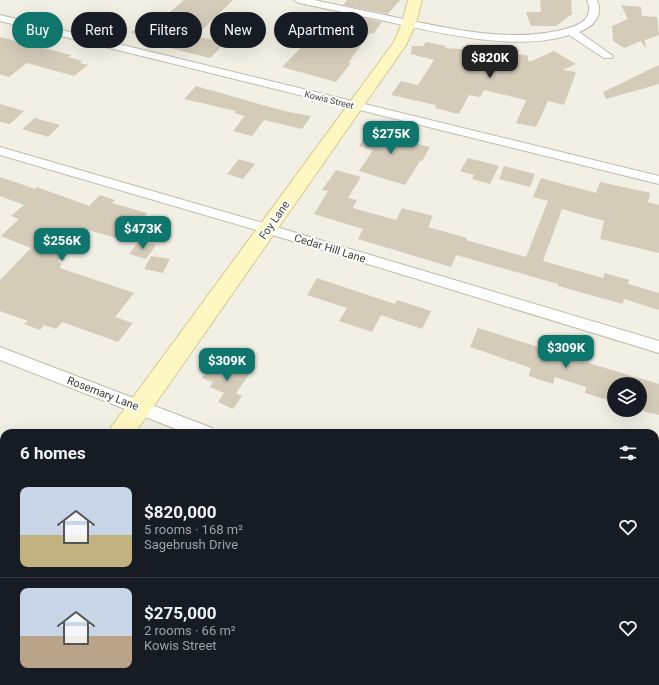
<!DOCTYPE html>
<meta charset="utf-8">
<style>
body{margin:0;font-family:Roboto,sans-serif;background:#242831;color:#f1f3f6;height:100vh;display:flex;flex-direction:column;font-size:15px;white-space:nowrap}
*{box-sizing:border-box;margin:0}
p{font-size:13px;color:#9ea1a6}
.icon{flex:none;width:22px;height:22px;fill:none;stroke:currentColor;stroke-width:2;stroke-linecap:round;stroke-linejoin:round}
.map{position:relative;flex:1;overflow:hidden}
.panel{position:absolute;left:0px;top:429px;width:659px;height:256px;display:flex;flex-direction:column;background:#171b24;border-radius:12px 12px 0 0;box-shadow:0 4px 16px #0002}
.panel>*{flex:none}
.guide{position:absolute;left:12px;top:12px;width:400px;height:36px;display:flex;gap:8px}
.buttons{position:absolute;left:607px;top:377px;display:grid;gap:8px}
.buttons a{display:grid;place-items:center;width:40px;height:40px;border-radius:50%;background:#171b24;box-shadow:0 4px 16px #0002;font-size:20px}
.price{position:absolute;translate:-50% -34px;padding:0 9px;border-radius:8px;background:#0f766e;color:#fff;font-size:13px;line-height:26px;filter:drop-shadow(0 1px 2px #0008)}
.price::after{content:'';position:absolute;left:50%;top:24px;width:12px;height:9px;margin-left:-6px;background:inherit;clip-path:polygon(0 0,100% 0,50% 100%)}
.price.active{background:#222;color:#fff}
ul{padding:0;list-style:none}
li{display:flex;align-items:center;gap:12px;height:100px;padding:0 20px}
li+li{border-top:1px solid #363941}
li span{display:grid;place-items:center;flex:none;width:112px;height:80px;border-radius:8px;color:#555}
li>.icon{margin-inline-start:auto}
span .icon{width:48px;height:48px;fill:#fffc;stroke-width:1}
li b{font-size:17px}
h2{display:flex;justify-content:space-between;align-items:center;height:48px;padding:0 20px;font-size:17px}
.pill{padding:0 14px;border-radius:18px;background:#171b24;box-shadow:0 4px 16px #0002;font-size:14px;line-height:36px}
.pill.active{background:#0f766e;color:#fff}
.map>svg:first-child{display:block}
.building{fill:#d4ccb9}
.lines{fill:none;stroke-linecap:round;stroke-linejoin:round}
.street-casing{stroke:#c0bba9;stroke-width:2}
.secondary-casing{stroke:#d3c993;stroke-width:2}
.street{fill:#fff;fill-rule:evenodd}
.secondary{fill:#fff7c1;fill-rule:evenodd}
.labels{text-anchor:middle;stroke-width:4;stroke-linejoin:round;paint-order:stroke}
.far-street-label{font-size:9px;fill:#444034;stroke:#fff}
.street-label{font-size:11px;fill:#444034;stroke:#fff}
</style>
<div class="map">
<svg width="659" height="685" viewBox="0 0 659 685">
<rect width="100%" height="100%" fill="#f2efe4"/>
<g class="building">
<path d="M184,0h49l-37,36 29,7 -15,15 -72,-18 5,-5 -12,-2 12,-12 13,3z"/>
<path d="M347,0h53l-12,14 -45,-9z"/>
<path d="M540,0h31l1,14 -16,12h-25l-5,-14h15z"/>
<path d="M621,5l20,2 1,9 15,1 2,18 -14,5 1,9 -5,-8 -17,7 -11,-7 -1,-15 16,-7z"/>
<path d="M336,12l46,10 -9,12 -3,-1 -22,30h3l-15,19 -54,-15z"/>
<path d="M0,37l71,18 -3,2 14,4 -2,2 8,2 -14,11 -47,-13 -18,14 -9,-3z"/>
<path d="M426,42l20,4 -1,2 67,4 1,2 14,1 2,7 25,-11 22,13 -13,6 13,2 -12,33 -16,-4 -12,26 -20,-4 10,-23 -42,-10 -4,7 -11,-2 -10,19 -24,-6 1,-3 -45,-10 10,-14 17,4 16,-25 -23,-6 1,-8h11z"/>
<path d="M659,65v19l-53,15 -3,-7z"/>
<path d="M196,86l88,25 27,5 -9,13 -38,-9 -12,16 -19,-5 12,-15 -11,-3 2,-2 -52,-12z"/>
<path d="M0,104l24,7 -14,13 -10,-2z"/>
<path d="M35,118l25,7 -12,12 -26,-8z"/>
<path d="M373,124l29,7 -5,8 33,8 -8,14h-2l-15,24 -46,-14 14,-21 -14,-4z"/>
<path d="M468,158l31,8 -9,18 -18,-5 2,-4 -14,-4z"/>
<path d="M239,159l16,5 -12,15 -16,-5z"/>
<path d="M504,166l31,8 -5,13 -31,-8z"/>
<path d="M336,170l25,7 -13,21 9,2 -4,8 43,12 6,-12 31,8 -5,11 39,11 -1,2 60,17 22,-56 -15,-4 8,-19 55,15 4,-11 50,11 -2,9 11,3v48l-59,-14 4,-18 -42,-12 -19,52 60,17 2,-5 24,7 -1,4 31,9v17l-35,-11 -1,5 -44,-12 -21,-6v-2l-102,-29 -5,12 -93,-28 5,-10 -49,-15 14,-23 -6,-1z"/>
<path d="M0,177l35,12 2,-2 52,19 11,-11 15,5 -3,3 35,10 -23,27 -36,-10 -31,32 4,1 -1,5 74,25 -19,24 18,6 -15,19 -56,-20 -6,7 -12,-4 -4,5 -16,-6 4,-3 -28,-10v-31l31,-32 -30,-12 18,-17 -8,-3 13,-11 -24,-9z"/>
<path d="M139,241l17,4 -10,14 -17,-5z"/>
<path d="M151,256l19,3 -7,14 -19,-4z"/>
<path d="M317,278l78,26 2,-4 34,11 -9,18 -41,-14 -9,17 -33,-11 8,-13 -40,-13z"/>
<path d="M478,328l83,26v1l98,29v31l-21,-5h2v-26h-26v18l-29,-9 1,-6 -31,-10 -2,7 -24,-8 2,-8 -61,-21z"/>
<path d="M216,359l34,14 -14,20 6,3 -9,13 -15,-7 6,-9 -14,-6 3,-5 -11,-4z"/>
</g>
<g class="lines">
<defs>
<g id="street">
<path d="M294,0h20c27,6 53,11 80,17 57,12 122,28 178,10 14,-5 21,-13 15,-27h10c7,16 -4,27 -18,32l34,24 -1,2h-8l-35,-23c-53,17 -130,-2 -184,-14 -28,-6 -57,-12 -86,-18z"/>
<path d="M0,15l659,161v8l-659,-163z"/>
<path d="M0,147l273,79 386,115v12l-396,-121 -263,-77z"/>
<path d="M0,347l212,81 3,5h-29l-186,-73z"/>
<path d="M655,596l4,1v21l-4,-1z"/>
</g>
<g id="secondary">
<path d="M408,0h14l-6,23 -10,22 -271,388h-26l3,-7 282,-384 8,-19z"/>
<path d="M4,586v31l-4,2v-31z"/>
</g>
</defs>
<use href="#street" class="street-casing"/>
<use href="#secondary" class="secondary-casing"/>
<use href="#street" class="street"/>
<use href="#secondary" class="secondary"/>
</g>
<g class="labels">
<g class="far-street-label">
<text transform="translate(329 100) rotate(14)" y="3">Kowis Street</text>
</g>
<g class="street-label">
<text transform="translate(274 220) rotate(-55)" y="4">Foy Lane</text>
<text transform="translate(330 248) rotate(17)" y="4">Cedar Hill Lane</text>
<text transform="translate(103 393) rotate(21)" y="4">Rosemary Lane</text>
</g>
</g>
</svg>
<div class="buttons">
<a><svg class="icon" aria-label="layers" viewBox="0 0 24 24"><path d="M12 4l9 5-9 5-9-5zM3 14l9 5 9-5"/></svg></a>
</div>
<b class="price active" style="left:490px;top:79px">$820K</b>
<b class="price" style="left:391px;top:155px">$275K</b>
<b class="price" style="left:143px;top:250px">$473K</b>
<b class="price" style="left:62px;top:262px">$256K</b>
<b class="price" style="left:566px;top:369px">$309K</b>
<b class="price" style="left:227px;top:382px">$309K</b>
<div class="guide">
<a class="pill active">Buy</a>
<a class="pill">Rent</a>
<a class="pill">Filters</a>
<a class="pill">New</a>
<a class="pill">Apartment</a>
</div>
<section class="panel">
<h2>6 homes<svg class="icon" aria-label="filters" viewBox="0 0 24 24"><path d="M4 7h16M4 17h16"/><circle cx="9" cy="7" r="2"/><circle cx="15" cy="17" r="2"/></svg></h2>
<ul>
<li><span style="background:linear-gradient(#c9d6e8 60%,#c2b280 0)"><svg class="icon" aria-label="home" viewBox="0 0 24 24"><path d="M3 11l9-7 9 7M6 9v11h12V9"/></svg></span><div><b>$820,000</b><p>5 rooms · 168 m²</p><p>Sagebrush Drive</p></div><svg class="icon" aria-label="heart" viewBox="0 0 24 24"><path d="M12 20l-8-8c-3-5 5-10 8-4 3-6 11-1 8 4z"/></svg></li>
<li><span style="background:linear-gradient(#c9d6e8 60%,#b9a48a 0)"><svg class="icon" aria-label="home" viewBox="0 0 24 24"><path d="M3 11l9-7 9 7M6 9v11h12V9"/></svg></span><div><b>$275,000</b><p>2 rooms · 66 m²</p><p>Kowis Street</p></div><svg class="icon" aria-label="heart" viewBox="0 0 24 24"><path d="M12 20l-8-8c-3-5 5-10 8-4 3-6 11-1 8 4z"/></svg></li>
</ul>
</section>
</div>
